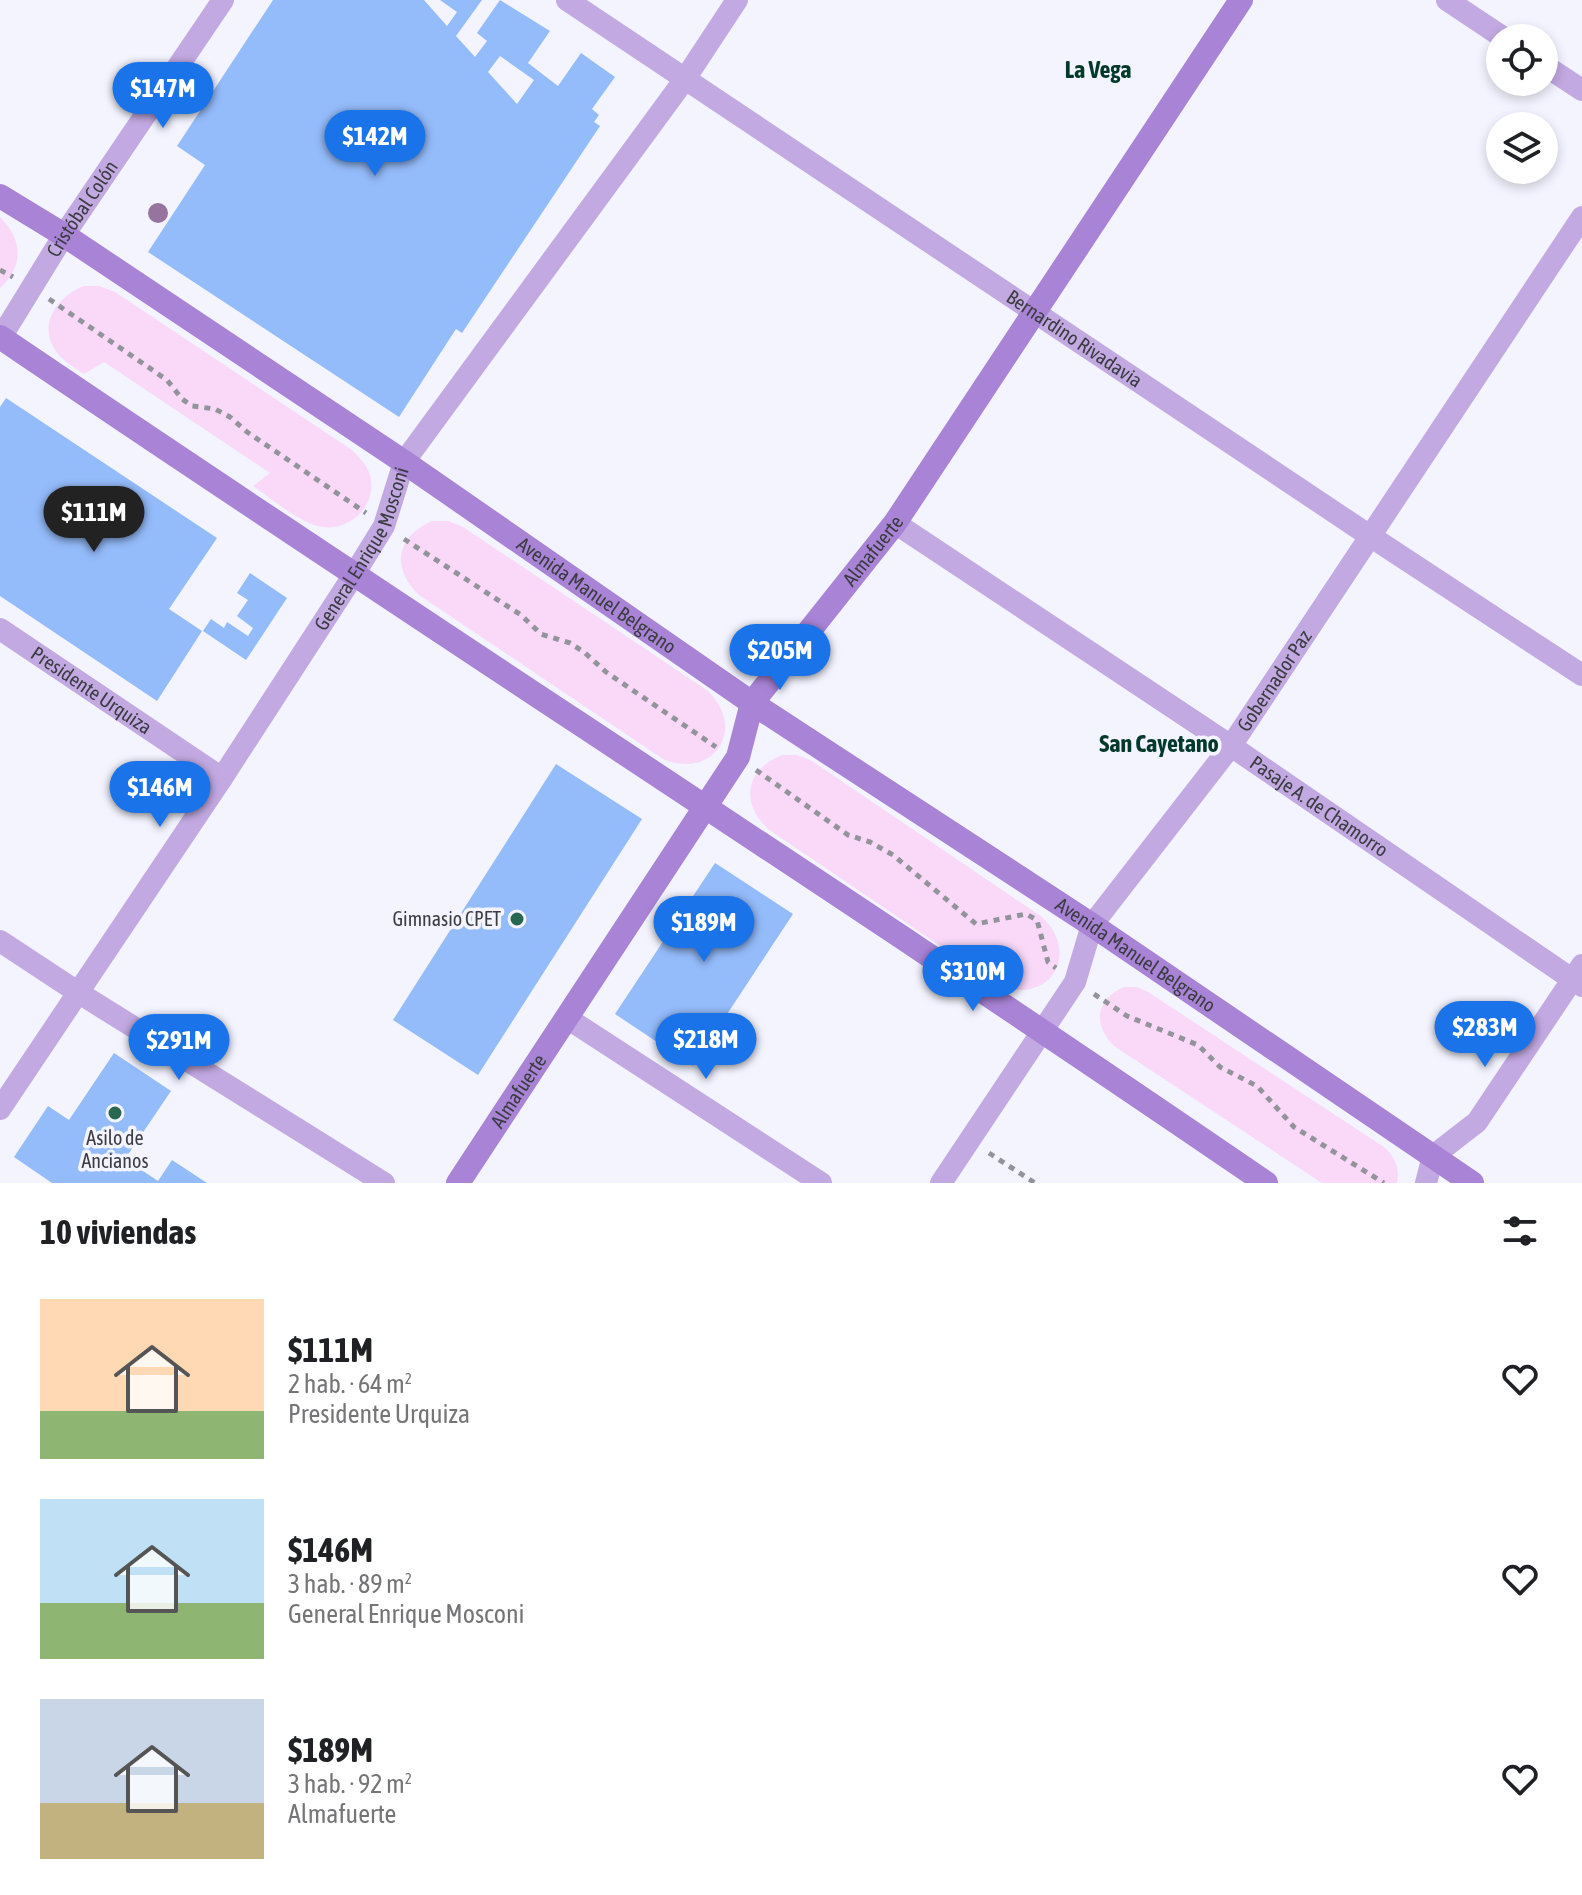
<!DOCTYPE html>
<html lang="es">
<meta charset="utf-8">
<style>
body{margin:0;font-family:"Asap Condensed",sans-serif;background:#f2f2f2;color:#202124;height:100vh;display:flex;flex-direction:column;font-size:30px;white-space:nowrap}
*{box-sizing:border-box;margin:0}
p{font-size:26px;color:#757577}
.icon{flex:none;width:44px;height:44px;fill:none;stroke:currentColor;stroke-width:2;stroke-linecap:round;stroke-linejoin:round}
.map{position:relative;height:1183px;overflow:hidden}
.side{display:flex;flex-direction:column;background:#fff;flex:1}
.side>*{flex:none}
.buttons{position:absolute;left:1486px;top:24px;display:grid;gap:16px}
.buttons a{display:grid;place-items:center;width:72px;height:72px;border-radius:50%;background:#fff;box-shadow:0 4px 12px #0003;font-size:40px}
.price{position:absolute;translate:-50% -68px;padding:0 18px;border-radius:28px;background:#1a73e8;color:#fff;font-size:26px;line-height:52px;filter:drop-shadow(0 2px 4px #0008)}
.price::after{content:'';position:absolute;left:50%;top:48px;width:24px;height:18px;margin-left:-12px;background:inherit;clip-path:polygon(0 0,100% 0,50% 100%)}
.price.current{background:#222;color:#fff}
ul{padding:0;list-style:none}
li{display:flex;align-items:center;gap:24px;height:200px;padding:0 40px}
li span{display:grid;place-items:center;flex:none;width:224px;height:160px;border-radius:0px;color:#555}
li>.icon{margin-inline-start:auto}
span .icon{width:96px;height:96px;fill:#fffc;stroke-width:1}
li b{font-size:34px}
h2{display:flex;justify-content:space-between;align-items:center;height:96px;padding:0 40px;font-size:34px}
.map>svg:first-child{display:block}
.green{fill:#f9d8f8}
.building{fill:#94bbfa;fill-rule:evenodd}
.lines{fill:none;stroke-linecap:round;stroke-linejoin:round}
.path{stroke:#93939c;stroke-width:5;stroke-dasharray:6 6;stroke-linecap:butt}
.street{stroke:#c2a9e2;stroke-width:22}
.secondary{stroke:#a983d6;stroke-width:24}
.tree{fill:#97749d}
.poi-dot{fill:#296753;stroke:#f3f4ff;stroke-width:3}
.labels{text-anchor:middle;stroke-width:7;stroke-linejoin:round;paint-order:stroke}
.street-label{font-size:20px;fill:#3c3c43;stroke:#f3f4ff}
.poi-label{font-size:20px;fill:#3c3c43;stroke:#f3f4ff;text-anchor:end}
.quarter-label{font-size:24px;font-weight:bold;fill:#02392a;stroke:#f3f4ff}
</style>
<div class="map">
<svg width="1582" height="1183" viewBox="0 0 1582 1183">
<rect width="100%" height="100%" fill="#f3f4ff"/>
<g class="green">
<path d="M0,217c23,23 24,49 0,71z"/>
<path d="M83,286h16l16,6 237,158c8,8 15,15 18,25 8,29 -19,56 -47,52 -21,-2 -52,-29 -70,-41l17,-13 -166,-111 -20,12c-9,-6 -19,-12 -26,-20 -22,-28 -2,-56 25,-68z"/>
<path d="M432,521h16l15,6 245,164c39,38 6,89 -45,68l-244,-164c-28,-27 -23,-58 13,-74z"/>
<path d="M782,755h15l15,6 230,156c40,38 6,89 -44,68l-230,-156c-28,-27 -23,-59 14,-74z"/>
<path d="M1124,987h13l11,5 236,155c11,10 16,21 13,36h-75l-208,-137c-22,-22 -18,-47 10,-59z"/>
</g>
<g class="building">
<path d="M273,0h151l23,26 10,-14 -17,-12h42l-26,36 19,21 12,-16 -10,-8 23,-33 50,31 -22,32 30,23 23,-33 34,24 -23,32 7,6 -5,7 6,4 -138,207 -6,-4 -57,88 -251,-165 57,-87 -28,-19zM500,56l34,24 -17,24 -29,-32z"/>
<path d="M6,398l211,140 -48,71 33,22 -45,70 -157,-105v-189z"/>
<path d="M250,573l37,25 -41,62 -43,-29 8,-12 13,9 3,-6 21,14 5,-8 -16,-12 11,-16 -11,-7z"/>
<path d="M556,764l86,55 -164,256 -85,-55z"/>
<path d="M715,863l78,51 -100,152 -78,-52z"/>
<path d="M114,1053l57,38 -46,68 33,22 14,-21 35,23h-155l-38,-26 34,-51 21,14z"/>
</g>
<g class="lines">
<g class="path">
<path d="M0,270l13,7"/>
<path d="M49,299l118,81 15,19 10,7 23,3 15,8 17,15 119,81"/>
<path d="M404,539l117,76 20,19 29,9 14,9 22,20 110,75"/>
<path d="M756,770l92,65 22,7 23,13 83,69 50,-10 11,6 11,42 8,6"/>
<path d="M1094,994l33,22 71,29 22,22 37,19 37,41 90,56"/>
<path d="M989,1153l46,30"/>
</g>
<g class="street">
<path id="s1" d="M567,0l803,536 212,139"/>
<path d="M1447,0l57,38"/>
<path d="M1544,65l38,25"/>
<path id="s2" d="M0,339l64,-104 159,-235"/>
<path id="s3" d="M895,523l336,223 351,240"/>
<path id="s4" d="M0,629l222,149"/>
<path d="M0,941l79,52 305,190"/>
<path d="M567,1018l254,165"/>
<path id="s5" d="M0,1109l222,-331 133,-205 29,-47 20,-64 281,-383 52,-79"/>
<path id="s6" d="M941,1183l134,-201 17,-57 139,-179 351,-529"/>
<path d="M1426,1183l7,-27 44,-34 105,-157"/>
</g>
<g class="secondary">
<path id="s7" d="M0,196l64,39 340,227 348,241 340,222 380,258"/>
<path d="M0,337c420,285 847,559 1266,846"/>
<path id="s8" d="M458,1183l280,-426 14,-54 143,-180 346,-523"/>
</g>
</g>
<circle class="tree" cx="158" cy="213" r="10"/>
<g class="poi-dot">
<circle cx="517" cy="919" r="8"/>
<circle cx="115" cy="1113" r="8"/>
</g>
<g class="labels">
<g class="street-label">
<text dy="7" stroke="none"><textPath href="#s2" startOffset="154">Cristóbal Colón</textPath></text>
<text dy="7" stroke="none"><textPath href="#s1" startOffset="610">Bernardino Rivadavia</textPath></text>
<text dy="7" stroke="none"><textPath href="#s5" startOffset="668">General Enrique Mosconi</textPath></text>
<text dy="7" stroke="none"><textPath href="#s8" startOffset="760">Almafuerte</textPath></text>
<text dy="7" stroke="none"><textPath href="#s7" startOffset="718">Avenida Manuel Belgrano</textPath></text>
<text dy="7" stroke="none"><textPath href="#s6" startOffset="606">Gobernador Paz</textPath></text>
<text dy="7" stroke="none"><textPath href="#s4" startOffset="110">Presidente Urquiza</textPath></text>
<text dy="7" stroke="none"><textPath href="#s3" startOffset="510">Pasaje A. de Chamorro</textPath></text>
<text dy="7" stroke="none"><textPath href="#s7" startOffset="1366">Avenida Manuel Belgrano</textPath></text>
<text dy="7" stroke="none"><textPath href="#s8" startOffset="110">Almafuerte</textPath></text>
</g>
<g class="poi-label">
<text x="501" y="926">Gimnasio CPET</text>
<text x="115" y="1145" text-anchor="middle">Asilo de<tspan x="115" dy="23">Ancianos</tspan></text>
</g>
<g class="quarter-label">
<text x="1098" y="78">La Vega</text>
<text x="1159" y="752">San Cayetano</text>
</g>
</g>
</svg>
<div class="buttons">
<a><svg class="icon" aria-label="locate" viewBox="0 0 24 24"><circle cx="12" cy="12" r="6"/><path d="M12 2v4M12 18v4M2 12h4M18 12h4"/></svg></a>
<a><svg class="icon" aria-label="layers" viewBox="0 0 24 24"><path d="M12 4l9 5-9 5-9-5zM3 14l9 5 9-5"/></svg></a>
</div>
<b class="price" style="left:163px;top:130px">$147M</b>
<b class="price" style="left:375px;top:178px">$142M</b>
<b class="price current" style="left:94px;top:554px">$111M</b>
<b class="price" style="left:780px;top:692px">$205M</b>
<b class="price" style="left:160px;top:829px">$146M</b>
<b class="price" style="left:704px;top:964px">$189M</b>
<b class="price" style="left:973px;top:1013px">$310M</b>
<b class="price" style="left:1485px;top:1069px">$283M</b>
<b class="price" style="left:706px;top:1081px">$218M</b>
<b class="price" style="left:179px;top:1082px">$291M</b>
</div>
<section class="side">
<h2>10 viviendas<svg class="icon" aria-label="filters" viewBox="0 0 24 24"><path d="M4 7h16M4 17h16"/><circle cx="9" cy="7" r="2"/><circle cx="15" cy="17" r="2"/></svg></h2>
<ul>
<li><span style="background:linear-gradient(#ffd9b3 70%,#8fb573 0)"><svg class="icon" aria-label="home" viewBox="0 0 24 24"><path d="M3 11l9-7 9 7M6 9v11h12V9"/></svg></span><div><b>$111M</b><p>2 hab. · 64 m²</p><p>Presidente Urquiza</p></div><svg class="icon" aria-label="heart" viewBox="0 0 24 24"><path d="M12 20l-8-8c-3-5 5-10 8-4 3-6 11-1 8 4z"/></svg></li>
<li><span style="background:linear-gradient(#bfe0f5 65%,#8fb573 0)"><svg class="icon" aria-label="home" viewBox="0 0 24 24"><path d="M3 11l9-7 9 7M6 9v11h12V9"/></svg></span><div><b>$146M</b><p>3 hab. · 89 m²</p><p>General Enrique Mosconi</p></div><svg class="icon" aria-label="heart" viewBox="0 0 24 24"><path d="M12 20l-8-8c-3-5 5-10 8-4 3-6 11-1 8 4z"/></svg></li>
<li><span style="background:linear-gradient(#c9d6e8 65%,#c2b280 0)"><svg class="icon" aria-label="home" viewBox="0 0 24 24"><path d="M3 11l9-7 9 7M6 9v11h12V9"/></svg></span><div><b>$189M</b><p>3 hab. · 92 m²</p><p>Almafuerte</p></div><svg class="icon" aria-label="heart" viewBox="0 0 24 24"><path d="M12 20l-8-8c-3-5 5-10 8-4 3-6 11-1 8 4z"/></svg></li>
</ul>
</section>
